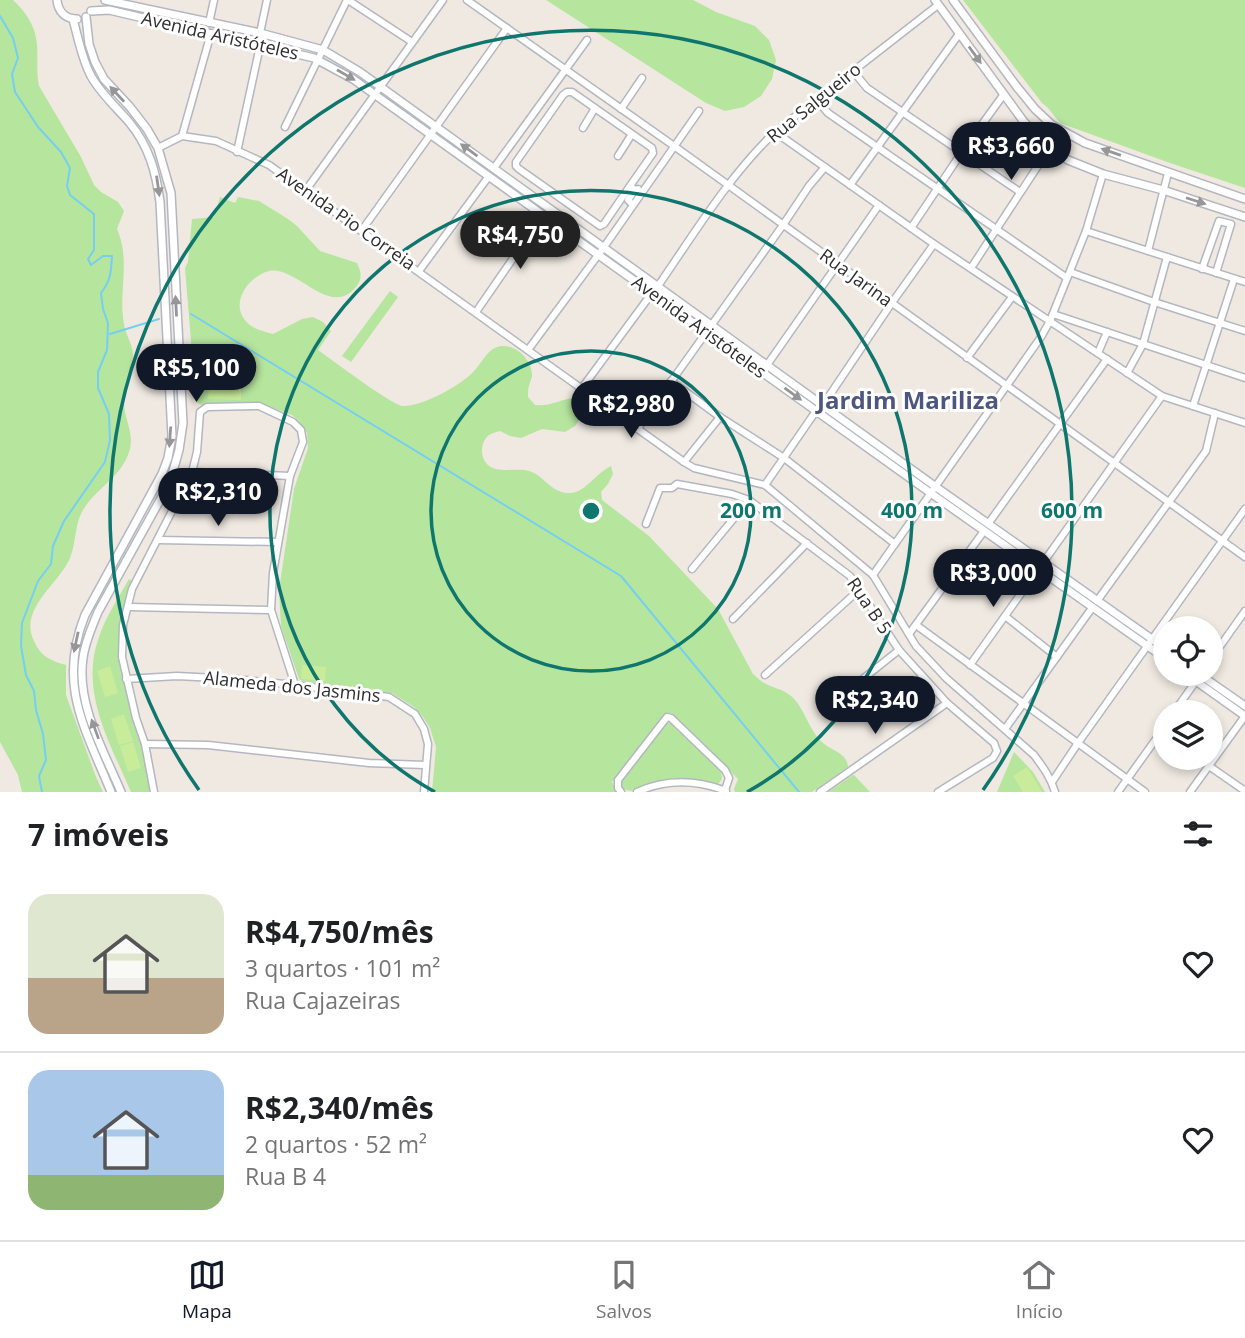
<!DOCTYPE html>
<html lang="pt">
<meta charset="utf-8">
<style>
body{margin:0;font-family:"Open Sans",sans-serif;background:#f6f6f6;color:#202124;height:100vh;display:flex;flex-direction:column;font-size:26px;white-space:nowrap}
*{box-sizing:border-box;margin:0}
p{font-size:23px;color:#757577}
.icon{flex:none;width:38px;height:38px;fill:none;stroke:currentColor;stroke-width:2;stroke-linecap:round;stroke-linejoin:round}
.map{position:relative;height:792px;overflow:hidden}
.sheet{display:flex;flex-direction:column;background:#fff;flex:1}
.sheet>*{flex:none}
.tools{position:absolute;left:1153px;top:616px;display:grid;gap:14px}
.tools a{display:grid;place-items:center;width:70px;height:70px;border-radius:50%;background:#fff;box-shadow:0 4px 10px #0003;font-size:35px}
.price{position:absolute;translate:-50% -60px;padding:0 16px;border-radius:24px;background:#111827;color:#fff;font-size:23px;line-height:46px;filter:drop-shadow(0 2px 4px #0008)}
.price::after{content:'';position:absolute;left:50%;top:42px;width:21px;height:16px;margin-left:-10px;background:inherit;clip-path:polygon(0 0,100% 0,50% 100%)}
.price.active{background:#222;color:#fff}
ul{padding:0;list-style:none}
li{display:flex;align-items:center;gap:21px;height:175px;padding:0 28px}
li+li{border-top:2px solid #e0e0e0}
li span{display:grid;place-items:center;flex:none;width:196px;height:140px;border-radius:21px;color:#555}
li>.icon{margin-inline-start:auto}
span .icon{width:84px;height:84px;fill:#fffc;stroke-width:1}
li b{font-size:30px}
h2{display:flex;justify-content:space-between;align-items:center;height:84px;padding:0 28px;font-size:30px}
.dock{display:flex;justify-content:space-around;align-items:center;height:98px;border-top:2px solid #e0e0e0;background:#fff;font-size:19px;color:#757577}
.dock a{display:grid;justify-items:center;gap:4px}
.dock .active{color:#111827}
.map>svg:first-child{display:block}
.green{fill:#b6e59e}
.pitch{fill:#c9ec9a}
.lines{fill:none;stroke-linecap:round;stroke-linejoin:round}
.stream{stroke:#75cff0;stroke-width:2}
.minor-casing{stroke:#b4b7c1;stroke-width:9}
.tertiary-casing{stroke:#b4b7c1;stroke-width:10}
.minor{stroke:#fff;stroke-width:6}
.tertiary{stroke:#fff;stroke-width:7}
.oneway{fill:#969696}
.ring{fill:none;stroke:#0f766e;stroke-width:3.5}
.labels{text-anchor:middle;stroke-width:6;stroke-linejoin:round;paint-order:stroke}
.street-label{font-size:18px;fill:#2e2e2e;stroke:#fff}
.district-label{font-size:24px;font-weight:bold;fill:#4d5680;stroke:#fff}
.centre{fill:#0f766e;stroke:#fff;stroke-width:3.5}
.ring-label{font-size:21px;text-anchor:middle;font-weight:bold;fill:#0f766e;stroke:#fff;stroke-width:6;stroke-linejoin:round;paint-order:stroke}
</style>
<div class="map">
<svg width="1245" height="792" viewBox="0 0 1245 792">
<rect width="100%" height="100%" fill="#efe9e1"/>
<g class="green">
<path d="M0,0h13c13,12 23,27 24,45 1,14 -1,27 2,41l42,71 13,28 7,7 17,10 6,9 -7,18c14,31 1,64 7,95 1,10 9,20 9,31 -2,15 -9,31 -9,47 0,17 10,30 6,47 -8,28 -30,36 -45,58 -11,15 -8,34 -15,51 -11,26 -52,51 -36,83 6,15 17,20 32,24v30l30,82 7,15h-81l-4,-17 -18,-33z"/>
<path d="M546,0h147l23,12 39,14 14,14 7,20 -4,19 -11,17 -17,11 -19,4 -19,-8z"/>
<path d="M963,0h282v188l-75,-25 -110,-40 -12,-15 -6,-5z"/>
<path d="M220,197l15,6 3,-6 21,4 29,18 9,7 23,25 37,12c4,8 6,16 -1,24 -27,32 -59,-22 -87,-16 -20,5 -39,31 -24,49 6,9 18,11 28,14l29,-15 11,-2 10,5 8,9 -13,19c13,9 75,56 85,56 18,1 59,-21 71,-35 7,-7 12,-19 21,-23 17,-8 38,11 37,28 0,1 -3,9 -3,10 -1,1 -1,10 -1,11l7,8c16,2 26,-7 42,-7l7,8 -2,10 -7,10 -10,6 -23,-3 -21,9 -11,-2 -10,-5c-4,1 -8,2 -11,4 -12,10 -8,31 7,34 12,3 26,-2 38,4 13,7 19,21 37,20 15,-1 25,-20 40,-27l2,8 -5,10 -7,8 1,8 47,36 69,73 35,65c3,2 5,5 8,7 10,7 21,7 30,15 14,12 17,33 31,46 9,9 25,10 26,25l-36,25h-77l-1,-3 4,-10 -66,-65 -4,-1 -5,3 -51,66 5,10h-185l4,-45 -6,-19 -7,-11 -9,-10 -22,-14 -90,-12 -3,-2 -18,-53 -2,-36 15,-101 14,-41 -1,-15 -8,-12 -7,-6 -34,-12 -56,2 -6,-3 -11,-134 3,-6 4,-43 22,-2z"/>
<path d="M390,291l8,6 -47,65 -9,-6z"/>
<path d="M129,579l3,2c-7,21 -13,42 -13,64 0,29 10,56 18,84 6,21 11,42 15,63h-21c-21,-49 -52,-101 -32,-155 7,-21 20,-40 30,-58z"/>
<path d="M667,723h5l49,48 1,8 -3,4 -4,1 -26,-5 -26,1 -32,11 -8,-2 -2,-8 43,-56z"/>
<path d="M1014,752l19,20 12,20h-48z"/>
<path d="M854,775l16,17h-42l25,-17z"/>
</g>
<g class="pitch">
<path d="M209,380l32,1v19l-33,-1z"/>
<path d="M302,665l24,2 -1,14 -24,-2z"/>
<path d="M110,666l8,27 -13,4 -8,-26z"/>
<path d="M124,714l9,27 -14,4 -8,-26z"/>
<path d="M133,742l8,26 -13,4 -8,-26z"/>
<path d="M1027,767l15,25h-19l-10,-16z"/>
</g>
<g class="lines">
<g class="stream">
<path d="M0,16l13,22 5,20 -6,16 3,18 23,35 23,25 9,16 -3,18 3,9 24,19v36l-6,9 3,6 12,-9h9c-1,16 -1,24 -11,37l2,16 5,14 -1,27 -9,22v16l11,26 1,26 -5,22 -41,59 -11,25 -2,18 -13,17 -16,42 -1,23 5,29 8,16 2,19 7,24 3,26 -7,16 3,16"/>
<path d="M191,314l430,262 178,216"/>
<path d="M110,334l49,-15"/>
</g>
<defs>
<g id="minor">
<path d="M348,0l64,42"/>
<path d="M467,0l207,146 571,411"/>
<path d="M209,23l5,-23"/>
<path d="M853,71l14,17 153,104"/>
<path d="M817,100l11,13 239,165"/>
<path d="M621,109l21,-31"/>
<path d="M285,127l62,-127"/>
<path d="M583,128l12,-20"/>
<path d="M775,132l159,112 228,152 83,27"/>
<path d="M182,136l29,-103"/>
<path d="M158,148l24,-12 34,5 53,24 415,297 10,6 71,17 108,90 43,71 30,32 88,77c9,12 17,23 21,37"/>
<path d="M237,152l23,-106v-13l7,-33"/>
<path d="M618,156l14,-22"/>
<path d="M494,168l93,-128"/>
<path d="M850,185l109,-151"/>
<path d="M630,186l-26,38 -4,2 -81,-57 -3,-3v-4l47,-67 4,-3h5l80,56 1,5 -23,33 5,4"/>
<path d="M306,190l137,-190"/>
<path d="M633,205l-5,-5 7,-10 3,-1"/>
<path d="M911,228l51,-76 42,-58"/>
<path d="M362,230l145,-202"/>
<path d="M1086,231l159,51"/>
<path d="M1148,251l20,-78"/>
<path d="M971,268l78,-119"/>
<path d="M1202,269l17,-48 12,3 -15,49"/>
<path d="M419,271l70,-95"/>
<path d="M1070,272l84,30 91,29"/>
<path d="M658,286c36,-52 71,-110 117,-154l163,-127"/>
<path d="M476,312l67,-97"/>
<path d="M1053,314l192,64"/>
<path d="M528,350l76,-103 95,-136"/>
<path d="M1098,353l9,-21"/>
<path d="M967,358l45,-61"/>
<path d="M767,365l112,-160"/>
<path d="M1127,373l16,-29 24,-87"/>
<path d="M671,381l49,36 64,41 111,86"/>
<path d="M582,388l70,-95"/>
<path d="M1193,406l41,-127"/>
<path d="M638,428l145,-203 26,-39 16,-19"/>
<path d="M684,462l36,-45"/>
<path d="M192,472l98,4"/>
<path d="M765,485l51,-74 7,-6 68,-101 43,-60"/>
<path d="M646,524l14,-36h12l5,-4 55,10 17,6 101,76 49,74 48,53 47,40 3,8 -4,7 -55,34"/>
<path d="M988,524l119,-165"/>
<path d="M158,540l120,2"/>
<path d="M692,569l57,-69"/>
<path d="M873,575l168,-238 9,-16 36,-90 17,-57"/>
<path d="M1097,601l109,-150 9,-38"/>
<path d="M128,607l143,3"/>
<path d="M1005,616l52,41"/>
<path d="M733,619l74,-76"/>
<path d="M916,625l229,167"/>
<path d="M909,634l75,-103"/>
<path d="M1211,659l34,-48"/>
<path d="M970,665l192,-269"/>
<path d="M765,675l94,-85"/>
<path d="M126,679l51,-3 58,3 60,6 94,12 26,17 9,15 4,15 -4,48"/>
<path d="M825,709l74,-59"/>
<path d="M1174,712l27,-38"/>
<path d="M1005,729l87,-121"/>
<path d="M145,744l63,1 161,18 56,2"/>
<path d="M1209,766l36,25"/>
<path d="M1052,782l26,-39 167,-234"/>
<path d="M154,792l-9,-48 -9,-26 -14,-61 1,-32 9,-36 60,-117 5,-20 3,-40 7,-5 52,-1 34,16 8,8 2,12 -13,34 -17,97 -2,37 24,75"/>
<path d="M621,792l-3,-4v-8l49,-63 4,1 54,52 4,8 -4,12"/>
<path d="M637,792c29,-13 60,-12 89,-1"/>
<path d="M820,792l127,-89"/>
<path d="M1118,792l48,-67"/>
<path d="M1190,792l55,-76"/>
</g>
<g id="tertiary">
<path d="M57,0c1,11 8,19 20,19"/>
<path d="M105,0l155,33 63,17 37,22 576,415 230,162"/>
<path d="M935,0l89,122 25,27 19,11 35,14 60,16 82,27"/>
<path d="M953,0l64,87 18,22 17,16 33,18 160,56"/>
<path d="M91,11l18,-1 205,48 39,21 579,415 234,165"/>
<path d="M86,17l3,27 6,18 9,17 26,28 17,22 11,19 13,45 12,230 -4,27 -9,32 -72,130c-6,15 -13,30 -15,46 -7,46 21,93 38,134"/>
<path d="M73,19c5,19 9,40 18,57 10,18 25,31 38,46 20,24 27,50 31,80l12,234 -4,22 -6,16 -77,141c-28,70 0,113 26,177"/>
<path d="M1186,674l59,42"/>
<path d="M1199,674l46,32"/>
</g>
</defs>
<use href="#minor" class="minor-casing"/>
<use href="#tertiary" class="tertiary-casing"/>
<use href="#minor" class="minor"/>
<use href="#tertiary" class="tertiary"/>
</g>
<defs><path id="oneway-solid" d="M-6-.8H1V-3.2L6.5 0L1 3.2V.8H-6Z" transform="scale(1.75)"/></defs>
<g class="oneway">
<use href="#oneway-solid" transform="translate(975 55) rotate(54)"/>
<use href="#oneway-solid" transform="translate(346 75) rotate(30)"/>
<use href="#oneway-solid" transform="translate(117 94) rotate(-133)"/>
<use href="#oneway-solid" transform="translate(469 150) rotate(-144)"/>
<use href="#oneway-solid" transform="translate(1111 152) rotate(-161)"/>
<use href="#oneway-solid" transform="translate(158 186) rotate(82)"/>
<use href="#oneway-solid" transform="translate(1196 201) rotate(18)"/>
<use href="#oneway-solid" transform="translate(176 306) rotate(-93)"/>
<use href="#oneway-solid" transform="translate(793 394) rotate(36)"/>
<use href="#oneway-solid" transform="translate(170 437) rotate(94)"/>
<use href="#oneway-solid" transform="translate(76 642) rotate(102)"/>
<use href="#oneway-solid" transform="translate(95 729) rotate(-110)"/>
</g>
<g class="ring">
<circle cx="591" cy="511" r="160"/>
<path d="M435 792A321 321 0 1 1 747 792"/>
<path d="M199 790A481 481 0 1 1 983 790"/>
</g>
<g class="labels">
<g class="street-label">
<text transform="translate(220 36) rotate(13)" y="6">Avenida Aristóteles</text>
<text transform="translate(814 103) rotate(-39)" y="6">Rua Salgueiro</text>
<text transform="translate(346 219) rotate(35)" y="6">Avenida Pio Correia</text>
<text transform="translate(856 278) rotate(36)" y="6">Rua Jarina</text>
<text transform="translate(699 327) rotate(36)" y="6">Avenida Aristóteles</text>
<text transform="translate(869 606) rotate(56)" y="6">Rua B 5</text>
<text transform="translate(292 687) rotate(6)" y="6">Alameda dos Jasmins</text>
</g>
<g class="district-label">
<text x="908" y="409">Jardim Mariliza</text>
</g>
</g>
<circle cx="591" cy="511" r="10" class="centre"/>
<g class="ring-label">
<text x="751" y="518">200 m</text>
<text x="912" y="518">400 m</text>
<text x="1072" y="518">600 m</text>
</g>
</svg>
<div class="tools">
<a><svg class="icon" aria-label="locate" viewBox="0 0 24 24"><circle cx="12" cy="12" r="6"/><path d="M12 2v4M12 18v4M2 12h4M18 12h4"/></svg></a>
<a><svg class="icon" aria-label="layers" viewBox="0 0 24 24"><path d="M12 4l9 5-9 5-9-5zM3 14l9 5 9-5"/></svg></a>
</div>
<b class="price" style="left:1011px;top:182px">R$3,660</b>
<b class="price active" style="left:520px;top:271px">R$4,750</b>
<b class="price" style="left:196px;top:404px">R$5,100</b>
<b class="price" style="left:631px;top:440px">R$2,980</b>
<b class="price" style="left:218px;top:528px">R$2,310</b>
<b class="price" style="left:993px;top:609px">R$3,000</b>
<b class="price" style="left:875px;top:736px">R$2,340</b>
</div>
<section class="sheet">
<h2>7 imóveis<svg class="icon" aria-label="filters" viewBox="0 0 24 24"><path d="M4 7h16M4 17h16"/><circle cx="9" cy="7" r="2"/><circle cx="15" cy="17" r="2"/></svg></h2>
<ul>
<li><span style="background:linear-gradient(#dfe7d0 60%,#b9a48a 0)"><svg class="icon" aria-label="home" viewBox="0 0 24 24"><path d="M3 11l9-7 9 7M6 9v11h12V9"/></svg></span><div><b>R$4,750/mês</b><p>3 quartos · 101 m²</p><p>Rua Cajazeiras</p></div><svg class="icon" aria-label="heart" viewBox="0 0 24 24"><path d="M12 20l-8-8c-3-5 5-10 8-4 3-6 11-1 8 4z"/></svg></li>
<li><span style="background:linear-gradient(#a9c7e8 75%,#8fb573 0)"><svg class="icon" aria-label="home" viewBox="0 0 24 24"><path d="M3 11l9-7 9 7M6 9v11h12V9"/></svg></span><div><b>R$2,340/mês</b><p>2 quartos · 52 m²</p><p>Rua B 4</p></div><svg class="icon" aria-label="heart" viewBox="0 0 24 24"><path d="M12 20l-8-8c-3-5 5-10 8-4 3-6 11-1 8 4z"/></svg></li>
</ul>
</section>
<nav class="dock">
<a class="active"><svg class="icon" aria-label="map" viewBox="0 0 24 24"><path d="M3 6l6-2 6 2 6-2v14l-6 2-6-2-6 2zM9 4v14M15 6v14"/></svg>Mapa</a>
<a><svg class="icon" aria-label="saved" viewBox="0 0 24 24"><path d="M7 4h10v16l-5-4-5 4z"/></svg>Salvos</a>
<a><svg class="icon" aria-label="home" viewBox="0 0 24 24"><path d="M3 11l9-7 9 7M6 9v11h12V9"/></svg>Início</a>
</nav>
